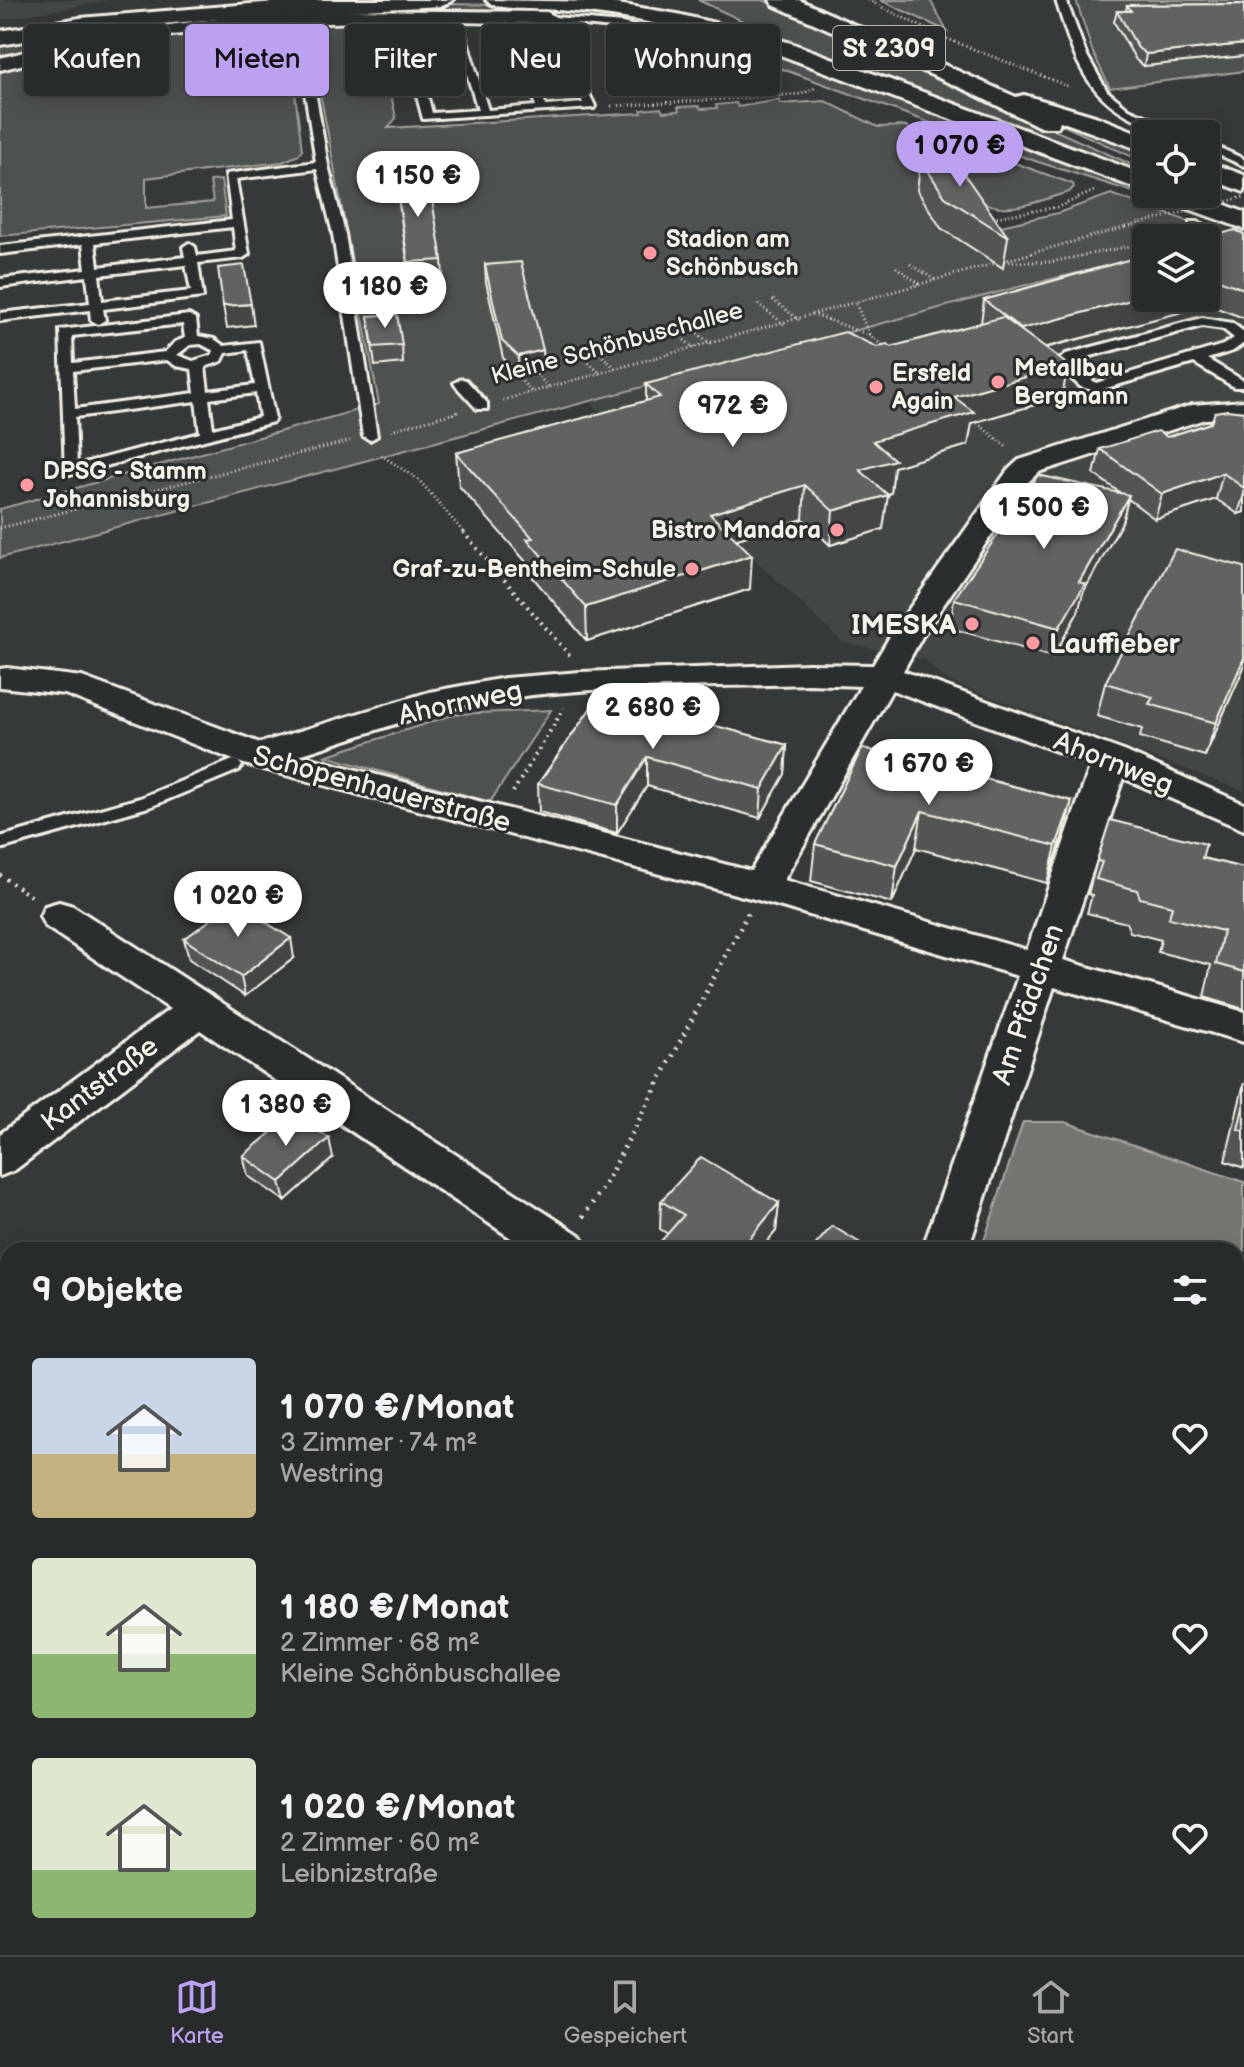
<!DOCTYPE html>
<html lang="de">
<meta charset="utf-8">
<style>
body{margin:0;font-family:"Balsamiq Sans",sans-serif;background:#303333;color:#f1f3f6;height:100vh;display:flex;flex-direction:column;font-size:30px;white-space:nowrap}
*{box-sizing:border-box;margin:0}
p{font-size:26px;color:#a5a7a9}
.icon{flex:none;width:44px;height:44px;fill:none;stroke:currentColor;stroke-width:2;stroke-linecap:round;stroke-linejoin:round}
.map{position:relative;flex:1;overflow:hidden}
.panel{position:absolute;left:0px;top:1242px;width:1244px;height:714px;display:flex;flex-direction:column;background:#282b2b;border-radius:24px 24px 0 0;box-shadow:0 4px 20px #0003,0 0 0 2px #444747}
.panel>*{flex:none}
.top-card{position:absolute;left:24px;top:24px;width:800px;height:72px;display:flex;gap:16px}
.buttons{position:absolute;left:1132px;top:120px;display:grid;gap:16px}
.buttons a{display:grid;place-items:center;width:88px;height:88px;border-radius:8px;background:#282b2b;box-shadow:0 4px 20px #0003,0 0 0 2px #444747;font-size:40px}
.price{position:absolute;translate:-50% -68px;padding:0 18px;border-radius:28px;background:#fff;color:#222;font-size:26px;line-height:52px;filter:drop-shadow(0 2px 4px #0008)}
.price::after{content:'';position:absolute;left:50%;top:48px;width:24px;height:18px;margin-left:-12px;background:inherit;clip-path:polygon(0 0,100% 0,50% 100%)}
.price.active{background:#bca0f2;color:#111}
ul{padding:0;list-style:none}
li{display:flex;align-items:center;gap:24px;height:200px;padding:0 32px}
li span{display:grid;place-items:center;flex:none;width:224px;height:160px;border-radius:8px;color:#555}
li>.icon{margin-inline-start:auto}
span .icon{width:96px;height:96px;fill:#fffc;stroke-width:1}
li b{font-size:34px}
h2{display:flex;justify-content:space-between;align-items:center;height:96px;padding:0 32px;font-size:34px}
.pill{padding:0 28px;border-radius:8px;background:#282b2b;box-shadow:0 4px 20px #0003,0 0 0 2px #444747;font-size:28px;line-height:72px}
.pill.active{background:#bca0f2;color:#111}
.tab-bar{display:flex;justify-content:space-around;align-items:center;height:112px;border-top:2px solid #444747;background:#282b2b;font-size:22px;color:#a5a7a9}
.tab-bar a{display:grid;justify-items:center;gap:4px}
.tab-bar .active{color:#bca0f2}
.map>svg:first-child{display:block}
.built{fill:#434645}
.green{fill:#4e514f;stroke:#a1a19c;stroke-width:2}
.water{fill:#757572;stroke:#a8a7a1;stroke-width:2}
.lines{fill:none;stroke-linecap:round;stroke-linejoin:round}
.lane-casing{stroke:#f4f1e8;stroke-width:6}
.street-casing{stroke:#f4f1e8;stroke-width:6}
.primary-casing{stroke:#f4f1e8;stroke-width:6}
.highway-casing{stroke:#f4f1e8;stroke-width:6}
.path-far3{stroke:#f4f1e8;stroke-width:3;stroke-dasharray:1 3;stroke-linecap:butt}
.path-far2{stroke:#f4f1e8;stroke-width:4;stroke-dasharray:2 5;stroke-linecap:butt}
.path-far1{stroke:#f4f1e8;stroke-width:5;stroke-dasharray:2 6;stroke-linecap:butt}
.path{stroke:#f4f1e8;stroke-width:7;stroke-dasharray:3 8;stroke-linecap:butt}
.lane{fill:#2a2d2e;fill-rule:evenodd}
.street{fill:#2a2d2e;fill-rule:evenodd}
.primary{fill:#2a2d2e;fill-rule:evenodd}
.highway{fill:#2a2d2e;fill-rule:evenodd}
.path-bridge{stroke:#f4f1e8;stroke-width:3;stroke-dasharray:1 3;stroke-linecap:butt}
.wall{fill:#535554;stroke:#f4f1e8;stroke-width:2}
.shaded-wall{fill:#444545;stroke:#f4f1e8;stroke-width:2}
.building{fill:#616362;stroke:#f4f1e8;stroke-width:2}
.poi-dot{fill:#ff9aa2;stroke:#2a2d2e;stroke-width:3}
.labels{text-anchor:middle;stroke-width:6;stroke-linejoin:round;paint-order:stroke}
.far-poi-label{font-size:24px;font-weight:bold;fill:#f4f1e8;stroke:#2a2d2e;text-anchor:start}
.far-street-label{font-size:24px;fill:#f4f1e8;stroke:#2a2d2e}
.shield{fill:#2a2d2e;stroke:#b7b6b0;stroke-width:2}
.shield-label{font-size:26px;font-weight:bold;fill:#f4f1e8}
.poi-label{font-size:28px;font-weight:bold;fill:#f4f1e8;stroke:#2a2d2e;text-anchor:end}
.street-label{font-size:28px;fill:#f4f1e8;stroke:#2a2d2e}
</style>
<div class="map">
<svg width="1244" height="1955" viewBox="0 0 1244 1955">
<rect width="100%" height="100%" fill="#363939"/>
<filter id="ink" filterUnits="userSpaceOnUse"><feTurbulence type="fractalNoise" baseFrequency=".0125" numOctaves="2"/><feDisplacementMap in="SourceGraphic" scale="16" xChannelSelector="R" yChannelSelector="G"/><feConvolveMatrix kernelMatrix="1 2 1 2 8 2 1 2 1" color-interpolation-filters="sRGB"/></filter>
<g filter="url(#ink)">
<g class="built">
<path d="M0,0h110l-110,20z"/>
<path d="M1244,241v550l-293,-109 -17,-12 -8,-10 -84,-18 -254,-242 434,-114 124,-29v41h60z"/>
</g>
<g class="green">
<path d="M698,0h65l383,171v5l-352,-131z"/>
<path d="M880,0h50l17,31z"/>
<path d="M1076,0h168v71l-134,17 -17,-35z"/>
<path d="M445,4l116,2 27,5h-174l-204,10 -112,13 -98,25v-16l124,-19z"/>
<path d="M375,20l21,98 -8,10 254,-15 -1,-3 20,-2 2,4 16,-1 -1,-4 21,-1 2,3 16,-1 -1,-3 20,-2 2,4 41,-7 2,4 44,-3 53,26 29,-1 72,105 79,-18 53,-19 122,43 -27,6v-5h-60v19l-124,29 -1022,272v-49l379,-105 -71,-375 4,-6z"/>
<path d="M265,24l19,6 4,6 14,114 -3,5 -17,7 -136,16v30l67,-6 -3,-21 11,-1 5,36 -226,20v-169l100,-27z"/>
<path d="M673,26l56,12 487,180 -178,-56 -330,-120v-3z"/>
<path d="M1039,111l107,43v9l-110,-50z"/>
<path d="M932,133l141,51 1,3 -5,5c-29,8 -62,25 -90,8z"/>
<path d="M551,710l-61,92 -165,-46 131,-42z"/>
</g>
<path class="water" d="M1023,1122h42l179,60v272l-8,2v-206h-255z"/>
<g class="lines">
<defs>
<g id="lane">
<path d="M1056,0h10l20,54 21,37 22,18 59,25c-16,0 -27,-4 -42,-10 -61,-24 -72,-66 -90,-124z"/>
<path d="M454,12l5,3 29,95 48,-4 -32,-91 9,2 33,89 37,-3 -40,-87 79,7 87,22 -5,3 -82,-19 -68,-7 41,84 -1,2 -171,11 -27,-103 5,-3 5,3 26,97 46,-3 -29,-95z"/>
<path d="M293,16l9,2 26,147 17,69 32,202 -7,4 -7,-4 -30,-202 -16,-65 -81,10 13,75 -6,4 -45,5 5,34 -100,12 2,11 -7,4 -7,-4 -1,-10 -90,11v-8l90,-10 -3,-27 -87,11v-8l86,-10 -3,-25 -83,10v-8l232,-26 -6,-46 90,-12zM233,227l3,24 -39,5 -2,-9 -6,-4 -6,4 2,10 -87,10 -3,-24zM186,265l5,26 -89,10 -3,-26z"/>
<path d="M1206,142l38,17v7l-38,-17z"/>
<path d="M1190,222h8l46,26v9l-54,-29z"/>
<path d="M189,315l7,4 2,17 16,3 10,7 35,-4 16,77 -2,3 -198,52h-10l-5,-144zM183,324l2,14 -10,4 -10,10 -92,11 -1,-27zM201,344l13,7 -2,4 -19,6 -16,-6 13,-10zM248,350l7,35 -47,6 -3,-24 17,-6 4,-8zM167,360l9,6 16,3 3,24 -120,16 -2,-38zM256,393l4,24 -47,12 -4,-30zM196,401l4,32 -123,32 -2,-48z"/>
<path d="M1202,318l30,5 12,9v11l-11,8 -26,8 37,22v6h-10l-40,-24 -98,28 -15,-4 -23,-20v-6l8,-7zM1202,326l21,3 11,9 -11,7 -127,38 -24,-17 4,-6z"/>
<path d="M461,379l5,1 21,23v6h-10l-21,-23 -2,-3z"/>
<path d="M233,760l6,2 3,4 -3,4 -87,36 -152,43v-12l140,-39z"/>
</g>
<g id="street">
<path d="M340,10l207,2 10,6 -10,6c-137,-4 -274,-5 -410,16 -46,7 -91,19 -137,30v-12c113,-29 224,-43 340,-48z"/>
<path d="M1244,401v16l-39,2 -166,53 -11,10 -104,151 -21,38 221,80 120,53v26l-121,-52 -60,182 181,52v30l-190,-55 -86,263h-46l96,-274 -260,-76 -514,-136 -179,-70 -65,-7v-18l7,-1 75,9 178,66 169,-51 76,-14 75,-6 229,-8 64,1 19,-32 116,-163 11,-10 173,-55zM809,684l52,2 -110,185 -452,-116c49,-15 97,-33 146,-45 110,-27 250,-22 364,-26zM892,690l199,74 -64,186 -243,-70z"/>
<path d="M59,902l14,4 508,330 7,14h-59l-329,-220 -185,140 -15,6v-42l170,-125 -125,-83 -5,-10 5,-10z"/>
<path d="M0,1363l8,3v48l-8,-3z"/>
<path d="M1244,1524v61l-8,3v-61z"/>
<path d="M1236,1666l8,3v57l-8,-4z"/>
<path d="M426,1948h62l-3,7h-62z"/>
<path d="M645,1948h65l3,7h-65z"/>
</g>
<path id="primary" d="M299,0h154l-11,6c-148,7 -296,15 -442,39v-14l80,-13z"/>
<g id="highway">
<path d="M486,0l120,2 71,12 79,19 35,10 355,132v17l-371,-139c-71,-21 -143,-37 -217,-43 -16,-1 -63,1 -72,-10z"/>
<path d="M770,0h29l217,97 8,-2 71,21 51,20v16l-86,-31 -2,6h-18l-72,-36 -195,-86z"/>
<path d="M1206,161l38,14v17l-38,-14z"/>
<path d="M1160,194h37l47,18v17l-80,-29z"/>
</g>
</defs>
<use href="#lane" class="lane-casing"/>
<use href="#street" class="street-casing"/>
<use href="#primary" class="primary-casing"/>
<use href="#highway" class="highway-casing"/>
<g class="path-far3">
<path d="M868,0l72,36 130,51"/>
<path d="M699,63l13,37"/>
<path d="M611,106l191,-12 13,-6"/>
<path d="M915,126l27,37"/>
<path d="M989,218l69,-11 36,-16"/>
<path d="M1165,238l14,-5"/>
<path d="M1009,262h42l95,-19"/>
<path d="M910,264l25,16"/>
<path d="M896,267l25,18"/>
<path d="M773,300l26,20"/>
<path d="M758,304l26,20"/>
<path d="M856,304l13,30"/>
<path d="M816,315l53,20 17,13"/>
<path d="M685,323l26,21"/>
<path d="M669,327l26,22"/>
<path d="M594,348l23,22"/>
<path d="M577,352l24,22"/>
<path d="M528,366l21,21"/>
<path d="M511,370l21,22"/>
<path d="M503,400l623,-173"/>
<path d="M971,418l36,29"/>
<path d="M391,430l67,-18"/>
<path d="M381,455l38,25 46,54"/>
<path d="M0,528l350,-87"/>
</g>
<g class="path-far2">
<path d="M463,532l108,125"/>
<path d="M513,792l51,-84"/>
<path d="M0,875l32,22"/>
</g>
<path class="path-far1" d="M583,1217l21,-31 144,-273"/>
<path class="path" d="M1014,1955l4,-7"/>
<use href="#lane" class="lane"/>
<use href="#street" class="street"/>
<use href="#primary" class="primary"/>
<use href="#highway" class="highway"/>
<path class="path-bridge" d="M1126,227l118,-30"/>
</g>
<g class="wall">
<path d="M1244,4l-100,62 -8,-6 -22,-38 3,-11h9l1,-6z"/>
<path d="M921,160l87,77 -5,31 -62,-40 -24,-38z"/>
<path d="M395,177l47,83 1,18 -33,2z"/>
<path d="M1244,234v84l-35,-13 -164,43 17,49 -90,26 -4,22 -74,22 -3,26 -4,2 -4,34 -53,16 -27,-26 -67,20 14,50 -163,52 -58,-68 -1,-9 -69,-78 -3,-33 190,-52v-17l231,-37h14l90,-24 3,-23 222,-62z"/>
<path d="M485,265l58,85 1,18 -25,6 -16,-16 -17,-76z"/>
<path d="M368,316l34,29 1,18 -28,3z"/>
<path d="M1244,412v100l-6,2 -22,-15 -61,20 -27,-20 -6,23 -40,71 -4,19 -25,45 -103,-29 4,-29 165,-107 -25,-18 6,-25 67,-12z"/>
<path d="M1244,667l-39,89 -65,-19 2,-8 -45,-13 8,-33z"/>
<path d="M600,695l187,50 -2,29 -25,44 -113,-32 -30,47 -78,-21 -1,-28z"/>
<path d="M862,748l210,53 -10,37 -15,45 -131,-35 -24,55 -81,-22 4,-37z"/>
<path d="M1202,858l42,10v141l-40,-12 7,-32 -53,-13 3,-12 -31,-8 -3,-9 -40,-10 5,-18 -4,-1 9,-33z"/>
<path d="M184,939l110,19 -49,38 -56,-37z"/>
<path d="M1244,1083v85l-19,-7z"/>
<path d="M243,1156l90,2 -48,43 -37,-25z"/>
<path d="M661,1201l118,2 -3,28 -16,19h-105v-2l13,-14 -8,-5z"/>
</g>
<g class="shaded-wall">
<path d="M1244,44v12l-100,10 2,-12z"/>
<path d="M1216,279l-7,26 -193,50 5,-26 125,-33v2h60v-17z"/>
<path d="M251,304l3,21 -27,3 -4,-22z"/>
<path d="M543,350l1,18 -25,6 -1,-18z"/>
<path d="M1068,365l-6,32 -90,26 -4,22 -74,22 -3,26 -35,11 4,-34 13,-29 81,-44z"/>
<path d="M1223,473l-7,26 -61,20 7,-25z"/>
<path d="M805,485l-2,34 -95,29 2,-34z"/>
<path d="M1244,494v18l-6,2z"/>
<path d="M888,495l-5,34 -53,16 3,-34z"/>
<path d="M1129,495l-7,27 -39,71 -5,19 -25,45 6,-29 20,-46z"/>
<path d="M752,555l-2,34 -163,52 -1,-34z"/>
<path d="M1244,658v9l-39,89 11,-33z"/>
<path d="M787,745l-2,29 -25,44 2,-29z"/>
<path d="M647,757v29l-30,47v-28z"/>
<path d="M1072,801l-10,37 -15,45 9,-37z"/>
<path d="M922,811l-6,37 -24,55 5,-37z"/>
<path d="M291,938l3,20 -49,38 -4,-19z"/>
<path d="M329,1138l4,20 -48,43 -5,-19z"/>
<path d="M779,1203l-3,28 -16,19h-20z"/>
<path d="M8,1507v37l-8,7v-37z"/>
<path d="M391,1948h8l-6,7z"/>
</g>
<g class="building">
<path d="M1244,4v40l-98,10 -8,-6 -21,-37h14l-4,-6z"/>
<path d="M953,158l55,79 -63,-40 -24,-37z"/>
<path d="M428,175l14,85 -34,2 -13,-85z"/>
<path d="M1235,230l9,4v55l-28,-10 -10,2v-43z"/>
<path d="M1146,255v41l-125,33 -37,-29z"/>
<path d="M521,262l22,88 -25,6 -16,-15 -17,-76z"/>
<path d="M244,265l7,39 -28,2 -5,-38z"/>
<path d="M397,314l5,31 -29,2 -5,-31z"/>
<path d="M1003,317l65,48 -114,32 20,15 -101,29 22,19 -35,10 28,25 -55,16 -28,-26 -95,29 42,41 -166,52 -59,-68 6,-1 -77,-85 204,-56 -14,-13 199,-52 32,15 10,-3 4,3z"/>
<path d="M1227,410l17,2v76l-21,-15 -61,21 -62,-45 58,-18 9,6 44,-14 4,-11z"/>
<path d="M1038,475l91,20 -50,87 6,2 -26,44 -105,-29z"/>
<path d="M1175,549l69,18v91l-28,65 -67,-19 4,-7 -48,-14z"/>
<path d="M600,695l187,50 -25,44 -115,-32 -30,48 -79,-21z"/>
<path d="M862,748l210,53 -16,45 -134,-35 -25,55 -82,-22z"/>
<path d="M1110,820l96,24 -4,14 42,10v104l-28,-8 7,-33 -54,-13 3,-12 -32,-8 -3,-8 -41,-11 6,-17 -5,-1z"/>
<path d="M234,903l57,35 -50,39 -57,-38z"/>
<path d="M1244,1104v27l-6,-2z"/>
<path d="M293,1114l36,24 -49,44 -37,-26z"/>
<path d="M701,1157l78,46 -39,47h-81l-4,-2 29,-33 -23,-14z"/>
<path d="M832,1226l40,24h-61z"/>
<path d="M0,1454l8,7v46l-8,7z"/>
</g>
</g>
<g class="poi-dot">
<circle cx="650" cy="253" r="8"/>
<circle cx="998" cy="382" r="8"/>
<circle cx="876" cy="387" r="8"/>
<circle cx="27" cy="485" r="8"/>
<circle cx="837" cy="530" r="8"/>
<circle cx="692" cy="569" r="8"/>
<circle cx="972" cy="624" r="8"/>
<circle cx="1033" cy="643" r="8"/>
</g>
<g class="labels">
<g class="far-poi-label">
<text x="666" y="247">Stadion am<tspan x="666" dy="28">Schönbusch</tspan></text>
<text x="1014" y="376">Metallbau<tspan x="1014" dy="28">Bergmann</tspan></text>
<text x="892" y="381">Ersfeld<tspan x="892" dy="28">Again</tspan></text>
<text x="43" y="479">DPSG - Stamm<tspan x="43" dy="28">Johannisburg</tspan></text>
<text x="821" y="538" text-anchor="end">Bistro Mandora</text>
<text x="676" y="577" text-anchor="end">Graf-zu-Bentheim-Schule</text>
</g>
<g class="far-street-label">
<text transform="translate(617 343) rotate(-15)" y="8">Kleine Schönbuschallee</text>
</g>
<rect class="shield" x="833" y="26" width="112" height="44" rx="6"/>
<g class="shield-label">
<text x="889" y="57">St 2309</text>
</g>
<g class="poi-label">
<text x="956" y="634">IMESKA</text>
<text x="1049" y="653" text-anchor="start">Lauffieber</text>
</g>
<g class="street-label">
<text transform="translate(460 702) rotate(-12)" y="10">Ahornweg</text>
<text transform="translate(1114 762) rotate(22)" y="10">Ahornweg</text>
<text transform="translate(382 788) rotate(15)" y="10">Schopenhauerstraße</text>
<text transform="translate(1027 1004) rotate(-71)" y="10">Am Pfädchen</text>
<text transform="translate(99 1083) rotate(-37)" y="10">Kantstraße</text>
</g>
</g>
</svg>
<div class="buttons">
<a><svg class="icon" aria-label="locate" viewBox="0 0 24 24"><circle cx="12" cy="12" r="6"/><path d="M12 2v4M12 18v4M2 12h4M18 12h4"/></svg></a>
<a><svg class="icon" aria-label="layers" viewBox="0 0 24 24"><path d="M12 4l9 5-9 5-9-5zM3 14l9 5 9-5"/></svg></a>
</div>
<b class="price active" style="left:960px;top:189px">1 070 €</b>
<b class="price" style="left:418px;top:219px">1 150 €</b>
<b class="price" style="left:385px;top:330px">1 180 €</b>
<b class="price" style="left:733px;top:449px">972 €</b>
<b class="price" style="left:1044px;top:551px">1 500 €</b>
<b class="price" style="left:653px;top:751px">2 680 €</b>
<b class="price" style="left:929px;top:807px">1 670 €</b>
<b class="price" style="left:238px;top:939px">1 020 €</b>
<b class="price" style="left:286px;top:1148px">1 380 €</b>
<div class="top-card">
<a class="pill">Kaufen</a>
<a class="pill active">Mieten</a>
<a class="pill">Filter</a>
<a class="pill">Neu</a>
<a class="pill">Wohnung</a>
</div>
<section class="panel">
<h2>9 Objekte<svg class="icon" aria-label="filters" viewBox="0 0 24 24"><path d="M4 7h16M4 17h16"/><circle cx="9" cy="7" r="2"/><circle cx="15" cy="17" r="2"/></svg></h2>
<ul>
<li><span style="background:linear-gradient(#c9d6e8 60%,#c2b280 0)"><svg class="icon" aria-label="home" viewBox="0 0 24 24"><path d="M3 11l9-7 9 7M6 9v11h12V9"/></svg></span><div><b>1 070 €/Monat</b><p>3 Zimmer · 74 m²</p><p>Westring</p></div><svg class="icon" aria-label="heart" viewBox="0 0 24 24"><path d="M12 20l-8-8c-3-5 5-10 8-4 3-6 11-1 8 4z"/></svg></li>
<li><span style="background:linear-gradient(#dfe7d0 60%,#8fb573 0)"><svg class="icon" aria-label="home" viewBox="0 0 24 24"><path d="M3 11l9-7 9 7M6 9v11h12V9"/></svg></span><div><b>1 180 €/Monat</b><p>2 Zimmer · 68 m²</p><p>Kleine Schönbuschallee</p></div><svg class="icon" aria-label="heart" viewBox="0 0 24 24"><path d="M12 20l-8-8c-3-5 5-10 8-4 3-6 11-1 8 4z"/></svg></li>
<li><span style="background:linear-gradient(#dfe7d0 70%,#8fb573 0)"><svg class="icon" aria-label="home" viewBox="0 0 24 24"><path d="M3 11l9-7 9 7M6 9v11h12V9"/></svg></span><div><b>1 020 €/Monat</b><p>2 Zimmer · 60 m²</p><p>Leibnizstraße</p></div><svg class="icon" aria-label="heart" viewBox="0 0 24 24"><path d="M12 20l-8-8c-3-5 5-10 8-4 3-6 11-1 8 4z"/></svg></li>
</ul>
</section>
</div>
<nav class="tab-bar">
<a class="active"><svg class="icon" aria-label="map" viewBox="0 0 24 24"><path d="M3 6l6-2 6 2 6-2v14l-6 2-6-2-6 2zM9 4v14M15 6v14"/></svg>Karte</a>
<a><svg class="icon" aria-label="saved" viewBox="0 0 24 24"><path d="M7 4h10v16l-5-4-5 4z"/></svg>Gespeichert</a>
<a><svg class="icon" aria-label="home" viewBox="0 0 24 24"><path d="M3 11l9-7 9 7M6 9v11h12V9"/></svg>Start</a>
</nav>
